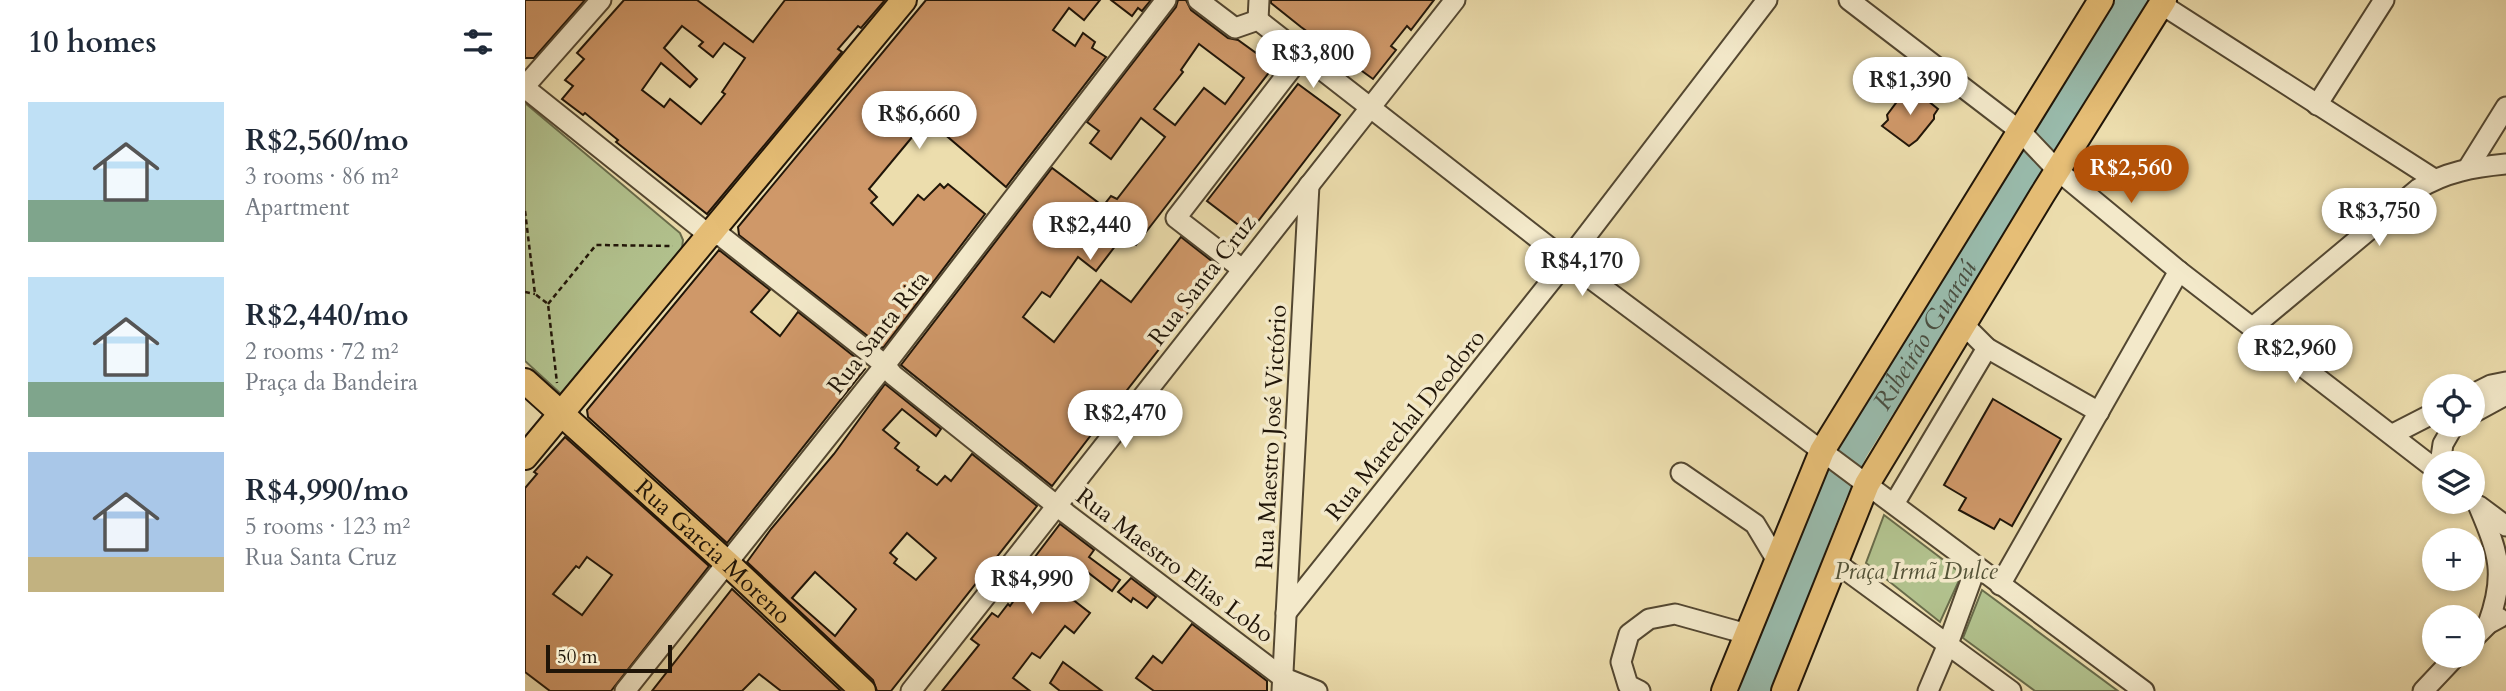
<!DOCTYPE html>
<meta charset="utf-8">
<style>
body{margin:0;font-family:Cardo,serif;background:#f2f2f3;color:#1f2937;height:100vh;display:flex;flex-direction:column;font-size:26px;white-space:nowrap}
*{box-sizing:border-box;margin:0}
p{font-size:23px;color:#747a83}
.icon{flex:none;width:38px;height:38px;fill:none;stroke:currentColor;stroke-width:2;stroke-linecap:round;stroke-linejoin:round}
.map{position:relative;flex:1;overflow:hidden}
.details{display:flex;flex-direction:column;background:#fff;width:525px}
.details>*{flex:none}
.controls{position:absolute;left:1897px;top:374px;display:grid;gap:14px}
.controls a{display:grid;place-items:center;width:63px;height:63px;border-radius:50%;background:#fff;box-shadow:0 4px 10px #0003;font-size:35px}
.scale{position:absolute;left:21px;bottom:18px;width:126px;box-sizing:border-box;padding-left:7px;border:4px solid #201508;border-top:0;font-size:19px;line-height:24px;white-space:nowrap;color:#201508;-webkit-text-stroke:5px #f3e9ca;paint-order:stroke}
.price{position:absolute;translate:-50% -60px;padding:0 16px;border-radius:24px;background:#fff;color:#222;font-size:23px;line-height:46px;filter:drop-shadow(0 2px 4px #0008)}
.price::after{content:'';position:absolute;left:50%;top:42px;width:21px;height:16px;margin-left:-10px;background:inherit;clip-path:polygon(0 0,100% 0,50% 100%)}
.price.selected{background:#b45309;color:#fff}
ul{padding:0;list-style:none}
li{display:flex;align-items:center;gap:21px;height:175px;padding:0 28px}
li span{display:grid;place-items:center;flex:none;width:196px;height:140px;border-radius:0px;color:#555}
li>.icon{margin-inline-start:auto}
span .icon{width:84px;height:84px;fill:#fffc;stroke-width:1}
li b{font-size:30px}
h2{display:flex;justify-content:space-between;align-items:center;height:84px;padding:0 28px;font-size:30px}
main{display:flex;flex:1;min-height:0}
.map>svg:first-child{display:block}
.green{fill:#b2c28e;stroke:#696c4b;stroke-width:2}
.lines{fill:none;stroke-linecap:round;stroke-linejoin:round}
.river{stroke:#99bbac;stroke-width:30}
.building{fill:#cf9869;stroke:#201508;stroke-width:2;fill-rule:evenodd}
.minor-casing{stroke:#534731;stroke-width:23}
.major-casing{stroke:#201508;stroke-width:28}
.path{stroke:#201508;stroke-width:2.5;stroke-dasharray:5 3.5;stroke-linecap:butt}
.minor{stroke:#f3e9ca;stroke-width:19}
.major{stroke:#e6be76;stroke-width:24}
.labels{text-anchor:middle;stroke-width:7;stroke-linejoin:round;paint-order:stroke}
.street-label{font-size:24px;fill:#201508;stroke:#f3e9ca}
.park-label{font-size:24px;font-style:italic;fill:#535237;stroke:#f3e9ca}
.water-label{font-size:26px;font-style:italic;fill:#4a4f41;stroke:#f3e9ca}
</style>
<main>
<section class="details">
<h2>10 homes<svg class="icon" aria-label="filters" viewBox="0 0 24 24"><path d="M4 7h16M4 17h16"/><circle cx="9" cy="7" r="2"/><circle cx="15" cy="17" r="2"/></svg></h2>
<ul>
<li><span style="background:linear-gradient(#bfe0f5 70%,#7fa58c 0)"><svg class="icon" aria-label="home" viewBox="0 0 24 24"><path d="M3 11l9-7 9 7M6 9v11h12V9"/></svg></span><div><b>R$2,560/mo</b><p>3 rooms · 86 m²</p><p>Apartment</p></div></li>
<li><span style="background:linear-gradient(#bfe0f5 75%,#7fa58c 0)"><svg class="icon" aria-label="home" viewBox="0 0 24 24"><path d="M3 11l9-7 9 7M6 9v11h12V9"/></svg></span><div><b>R$2,440/mo</b><p>2 rooms · 72 m²</p><p>Praça da Bandeira</p></div></li>
<li><span style="background:linear-gradient(#a9c7e8 75%,#c2b280 0)"><svg class="icon" aria-label="home" viewBox="0 0 24 24"><path d="M3 11l9-7 9 7M6 9v11h12V9"/></svg></span><div><b>R$4,990/mo</b><p>5 rooms · 123 m²</p><p>Rua Santa Cruz</p></div></li>
</ul>
</section>
<div class="map">
<svg width="1981" height="691" viewBox="0 0 1981 691">
<rect width="100%" height="100%" fill="#ecddad"/>
<filter id="stains"><feTurbulence type="fractalNoise" baseFrequency=".00286" numOctaves="4"/><feColorMatrix values="0 0 0 0 .2 0 0 0 0 .09 0 0 0 0 .02 0 0 0 .5 -.17"/></filter>
<radialGradient id="worn" r=".72"><stop offset=".6" stop-color="#630" stop-opacity="0"/><stop offset="1" stop-color="#630" stop-opacity=".3"/></radialGradient>
<g class="green">
<path d="M0,103l155,130 3,7 -1,8 -121,146 -36,-33z"/>
<path d="M1359,515l78,59 -22,48 -74,-59z"/>
<path d="M1457,590l136,101h-83l-72,-53z"/>
</g>
<g class="lines">
<path class="river" id="s1" d="M1230,691l76,-196 23,-47 279,-448"/>
</g>
<g class="building">
<path d="M0,0h60l-51,58h-9z"/>
<path d="M99,0h73l56,42 32,-42h100l-24,28 -3,-2 -20,23 4,3 -135,162 -91,-72 2,-2 -33,-27 -2,2 -21,-16 11,-13 -8,-6 19,-21 -7,-6zM157,26l21,16 -4,4 14,11 11,-14 21,15 -23,34 3,2 -24,30 -31,-25 -6,8 -22,-17 19,-27 29,24 7,-8 -33,-31z"/>
<path d="M401,0h174l-16,20 -15,-12 -16,22 22,16 8,-13 12,9 -3,6 14,9 -100,130 -71,-61 -14,17 -8,-7 -44,53 8,8 -6,6 22,22 25,-30 6,5 16,-16 4,4 4,-4 37,30 -102,134 -144,-113 -1,-8z"/>
<path d="M586,0h40l-9,11 -4,-3 -6,8z"/>
<path d="M653,0h8l5,10 37,28 10,2 36,26 -138,179 -13,-9 -27,35 -18,-14 -28,40 -8,-5 -19,25 31,25 47,-62 30,22 50,-65 41,32 -102,130 -6,-5 -19,23 6,5 -49,64 -151,-121 151,-197 51,38 8,-10 6,3 48,-62 -24,-19 -30,41 -21,-16 9,-12 -12,-9 89,-115zM674,44l45,34 -19,26 -21,-16 -29,37 -21,-16 29,-37 -2,-2z"/>
<path d="M746,0h163l-23,30 -4,-4 -16,20 5,4 -23,29 -72,-52 -30,-24z"/>
<path d="M773,84l42,31 -91,118 -42,-32z"/>
<path d="M1387,88l26,21 -4,6v4l-17,21 -8,6 -27,-20 6,-6 -1,-5 15,-20 5,-1z"/>
<path d="M194,250l51,40 -19,22 29,24 18,-24 58,46 -2,3 11,8 -138,174 -139,-126 -1,-7z"/>
<path d="M360,384l56,45 -5,7 -34,-27 -19,21 16,13 -4,5 24,19 -2,3 20,15 8,-9 6,5 21,-27 65,52 -146,185h-14l-4,-11 -126,-118 24,-33 63,-75zM382,533l29,25 -20,22 -22,-17 3,-4 -7,-6zM290,572l41,37 -21,27 -43,-38z"/>
<path d="M1468,399l68,40 -49,87 -12,-7 -6,10 -35,-19 7,-12 -22,-13z"/>
<path d="M40,437l144,129 -98,125h-61l-25,-19v-184l12,-14 -3,-2zM62,557l25,18 -30,40 -29,-21 23,-28 3,2z"/>
<path d="M535,524l34,26 -5,7 31,23 -8,11 -26,-20 -19,24 23,18 -16,20 -9,-7 -25,32 -8,-5 -19,25 17,13h-88l37,-46 -8,-6 21,-26 6,4 10,-13 2,2 22,-31 -7,-5z"/>
<path d="M606,578l25,19 -9,11 -14,-10 -2,4 -13,-10z"/>
<path d="M207,589l109,102h-60l-22,-17 -17,17h-90z"/>
<path d="M667,624l75,57v10h-113l-18,-13 17,-22 9,7z"/>
<path d="M538,662l39,29h-42l-10,-8z"/>
</g>
<g class="lines">
<defs>
<g id="minor">
<path d="M673,0l37,28 23,-8 309,241 577,430"/>
<path d="M1324,0l171,131 37,39 122,101 255,197"/>
<path d="M1636,4l273,175"/>
<path d="M733,20l1,-20"/>
<path d="M0,86l76,-86"/>
<path d="M0,88l184,147 12,1 164,129 8,10 174,139 215,163 35,14"/>
<path d="M1792,105l67,-105"/>
<path d="M1943,168l38,-61"/>
<path d="M717,269l-66,-51 126,-163"/>
<path d="M1438,324l24,24 112,64"/>
<path d="M1728,327l165,-138c27,-17 56,-22 88,-25"/>
<path d="M1948,394l18,-9 15,-3"/>
<path d="M1948,413l33,-18"/>
<path d="M1868,434l41,-21"/>
<path d="M1915,464l3,-20 11,-19"/>
<path d="M1156,473l74,51 21,35"/>
<path d="M1369,504l93,-156"/>
<path d="M1954,506l27,20"/>
<path d="M1954,507c20,47 27,68 9,117"/>
<path d="M1310,562l176,129"/>
<path d="M1475,585l179,-314"/>
<path d="M761,613l281,-352 200,-261"/>
<path d="M1948,639l15,-15 11,-6"/>
<path d="M100,691l260,-326 281,-365"/>
<path d="M386,691l544,-691"/>
<path d="M757,691l27,-506"/>
<path d="M1115,691l-12,-6 -7,-23 8,-28 20,-15 26,-5 72,20"/>
<path d="M1403,691l20,-47 28,-77"/>
<path d="M1898,691l33,-35"/>
</g>
<g id="major">
<path id="s2" d="M0,381l202,182 136,128"/>
<path d="M0,457l379,-457"/>
<path d="M1199,691l98,-240 279,-451"/>
<path d="M1259,691l83,-207 175,-289 122,-195"/>
</g>
</defs>
<use href="#minor" class="minor-casing"/>
<use href="#major" class="major-casing"/>
<g class="path">
<path d="M0,211l10,83 13,10 9,79"/>
<path d="M0,292l10,2"/>
<path d="M23,304l48,-59 77,1"/>
</g>
<use href="#minor" class="minor"/>
<use href="#major" class="major"/>
</g>
<g class="labels">
<g class="street-label">
<text transform="translate(677 280) rotate(-52)" y="8">Rua Santa Cruz</text>
<text transform="translate(353 332) rotate(-52)" y="8">Rua Santa Rita</text>
<text transform="translate(880 425) rotate(-51)" y="8">Rua Marechal Deodoro</text>
<text transform="translate(746 437) rotate(-87)" y="8">Rua Maestro José Victório</text>
<text dy="8" stroke="none"><textPath href="#s2" startOffset="254">Rua Garcia Moreno</textPath></text>
<text transform="translate(650 565) rotate(37)" y="8">Rua Maestro Elias Lobo</text>
</g>
<g class="park-label">
<text x="1391" y="579">Praça Irmã Dulce</text>
</g>
<g class="water-label">
<text dy="9" stroke="none"><textPath href="#s1" startOffset="396">Ribeirão Guaraú</textPath></text>
</g>
</g>
<rect width="100%" height="100%" filter="url(#stains)"/>
<rect width="100%" height="100%" fill="url(#worn)"/>
</svg>
<div class="controls">
<a><svg class="icon" aria-label="locate" viewBox="0 0 24 24"><circle cx="12" cy="12" r="6"/><path d="M12 2v4M12 18v4M2 12h4M18 12h4"/></svg></a>
<a><svg class="icon" aria-label="layers" viewBox="0 0 24 24"><path d="M12 4l9 5-9 5-9-5zM3 14l9 5 9-5"/></svg></a>
<a>+</a>
<a>−</a>
</div>
<div class="scale">50 m</div>
<b class="price" style="left:788px;top:90px">R$3,800</b>
<b class="price" style="left:1385px;top:117px">R$1,390</b>
<b class="price" style="left:394px;top:151px">R$6,660</b>
<b class="price selected" style="left:1606px;top:205px">R$2,560</b>
<b class="price" style="left:1854px;top:248px">R$3,750</b>
<b class="price" style="left:565px;top:262px">R$2,440</b>
<b class="price" style="left:1057px;top:298px">R$4,170</b>
<b class="price" style="left:1770px;top:385px">R$2,960</b>
<b class="price" style="left:600px;top:450px">R$2,470</b>
<b class="price" style="left:507px;top:616px">R$4,990</b>
</div>
</main>
